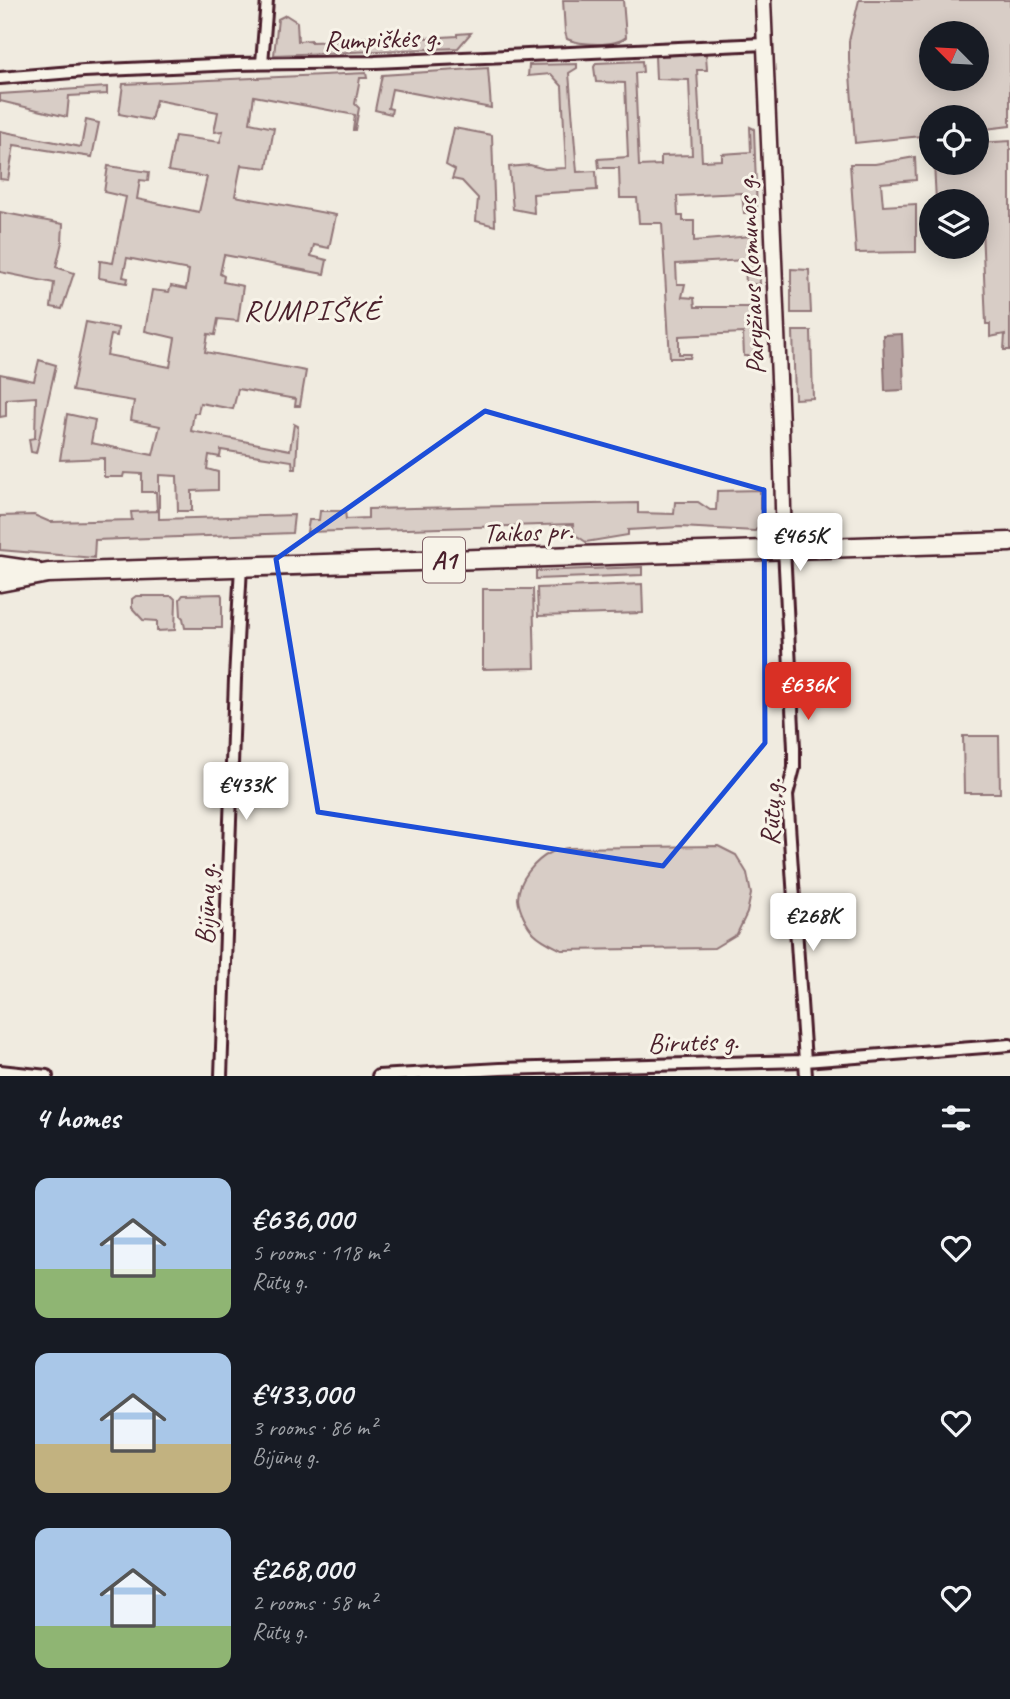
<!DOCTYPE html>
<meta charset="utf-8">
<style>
body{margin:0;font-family:Caveat,sans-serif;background:#242831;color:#f1f3f6;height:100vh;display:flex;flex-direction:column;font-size:26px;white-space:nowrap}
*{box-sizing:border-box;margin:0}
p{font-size:23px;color:#9ea1a6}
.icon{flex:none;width:38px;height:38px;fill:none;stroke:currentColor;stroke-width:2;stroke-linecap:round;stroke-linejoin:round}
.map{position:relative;height:1076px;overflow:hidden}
.panel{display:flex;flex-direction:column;background:#171b24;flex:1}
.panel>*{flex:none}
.needle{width:46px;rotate:294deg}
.controls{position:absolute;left:919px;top:21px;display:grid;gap:14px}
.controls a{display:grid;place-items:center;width:70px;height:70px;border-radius:50%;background:#171b24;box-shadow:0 4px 18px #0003;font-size:35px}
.price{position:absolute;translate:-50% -60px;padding:0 16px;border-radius:7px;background:#fff;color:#222;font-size:23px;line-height:46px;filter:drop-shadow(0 2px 4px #0008)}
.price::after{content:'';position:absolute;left:50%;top:42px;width:21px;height:16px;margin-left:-10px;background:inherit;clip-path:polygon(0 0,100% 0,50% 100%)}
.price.current{background:#d93025;color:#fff}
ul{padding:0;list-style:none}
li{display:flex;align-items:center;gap:21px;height:175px;padding:0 35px}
li span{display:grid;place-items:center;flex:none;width:196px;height:140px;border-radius:14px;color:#555}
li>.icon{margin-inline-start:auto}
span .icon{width:84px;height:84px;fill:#fffc;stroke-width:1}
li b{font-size:30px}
h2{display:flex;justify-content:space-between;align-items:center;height:84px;padding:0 35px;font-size:30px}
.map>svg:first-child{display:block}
.green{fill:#d8cdc6;stroke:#917678;stroke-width:2;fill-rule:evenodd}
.water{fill:#b7a4a2;stroke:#8b6f72;stroke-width:2}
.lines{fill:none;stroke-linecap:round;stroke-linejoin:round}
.minor-casing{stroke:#4a1f2b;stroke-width:16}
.tertiary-casing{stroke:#4a1f2b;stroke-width:19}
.primary-casing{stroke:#4a1f2b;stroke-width:23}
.minor{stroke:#f7f3e8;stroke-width:10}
.tertiary{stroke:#f7f3e8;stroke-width:14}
.primary{stroke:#f7f3e8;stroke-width:18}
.marked{fill:none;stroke:#1d4ed8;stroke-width:5;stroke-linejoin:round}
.labels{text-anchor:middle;stroke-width:6;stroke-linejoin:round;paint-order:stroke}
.shield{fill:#f7f3e8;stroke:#7e5f64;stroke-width:2}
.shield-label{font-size:26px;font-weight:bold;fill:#4a1f2b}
.street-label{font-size:28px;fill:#4a1f2b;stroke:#f7f3e8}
.neighbourhood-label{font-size:30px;letter-spacing:2px;fill:#4a1f2b;stroke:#f7f3e8}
</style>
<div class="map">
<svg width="1010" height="1076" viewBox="0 0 1010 1076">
<rect width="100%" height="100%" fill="#f0ebe0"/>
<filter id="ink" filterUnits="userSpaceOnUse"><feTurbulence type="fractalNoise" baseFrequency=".0143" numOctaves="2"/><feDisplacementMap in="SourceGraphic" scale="14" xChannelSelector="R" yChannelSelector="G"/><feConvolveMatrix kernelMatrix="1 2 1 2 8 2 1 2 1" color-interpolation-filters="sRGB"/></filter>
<g filter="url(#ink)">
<g class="green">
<path d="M563,0h60l3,37c-11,10 -46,8 -59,2l-2,-7z"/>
<path d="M859,0h151v126l-33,4 -1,-13h-45v18l-76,8 -6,-83v-19zM931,33h45v46h-45z"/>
<path d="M286,15l11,7 1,19 13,-1v2l34,-1v-3l24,-1v2l32,-1 1,-2 23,-1 1,3 31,-2v-2l14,-1 -13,15 -184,7 4,-36z"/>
<path d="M706,54l1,16h-10l5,91 20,-1v-6l29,-2 -1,-25 4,2 3,84h-13l-2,-20 -65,3 1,20h5v5h11v20l57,-5 -1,-8 7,-1 3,57 -14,1 -1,-25 -69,4 1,20h8l-3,13 12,1 1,9h56l8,-8v57h-15l-1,-23 -64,3v18h12l-1,4h-20l-8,-135h-23l-2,-25h-17l-1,-30h-20l-1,-9 30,-2 -3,-74 -29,-1 -2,-15 2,-4 46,-2 1,11 -8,1 4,93 22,-1v-9l31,-1 -3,-75 -33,-1 -1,-23z"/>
<path d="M577,64v4l-8,5 8,99 19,-1 1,19 -64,4 1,19 -21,-4 -4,-42 21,-2 15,4 21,-1 -4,-82 -11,-12 -23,2 1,-11z"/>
<path d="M488,68l3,40 -99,-19 -4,19 4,1 -1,5 -16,-4 7,-35z"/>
<path d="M366,73l1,5h-7l-5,26 4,4 -4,22h-2l2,-15 -101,-19 -4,27 24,5 -7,40 -26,-3 -6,31 101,19 -7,33 -15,-3 -3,11 16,4 -3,14 -100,-19 -4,19 4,2 -1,6 20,4 -5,35 -20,-2 -3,16 -7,-1 -3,18 101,19 -6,35h-5l1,-7 -58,-10 -5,20 -33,-6 -2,10h-4l-3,18 99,19 4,-26 4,2 -2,43h-3l-1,-8 -71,-11 -1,7 -11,-2 -2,14 11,3v18l-26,1v20h-14l-1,-35 -18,-1v44l135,-4 -2,18 -197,7 -1,18 -94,-8v-34l34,-1 16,7 82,-2 -1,-8 26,-1 -1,-19h-14v-18l-18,-1 -1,4h-19v-19l-44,2 7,-46 28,6 -4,23 62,12 7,-29 -29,-6 3,-19 -62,-10 14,-69 32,6 -1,8 -6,-1 -4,20 63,12 5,-29 -30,-7 7,-41 17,2 2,-6 15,3 3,-19 -62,-12 -4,19 5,1 -1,5 -28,-5 1,-17 13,2 13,-66 -22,-5 4,-26 41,6 -1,9 -8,-1 -3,19 62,13 8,-35 -39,-6 7,-35 45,6 3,-11 -9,1 4,-20 -62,-12 -5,20 -32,-6 4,-30z"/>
<path d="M107,87v7l-38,2 -2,21 -67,-16v-7z"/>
<path d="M86,120l13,3 -7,34 -78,-12 -6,35 -8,-1v-48l81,16z"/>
<path d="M454,128l38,7 3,91 -19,-5 2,-23 -16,-17 -10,-2 3,-9 -9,-5z"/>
<path d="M1010,141v209h-6l1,-16 -15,3v-13h-4l-5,-121h-4l-1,-2h-40l-2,-38h42l1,-20z"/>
<path d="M915,157l1,23 -35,3 2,23 33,-2v48l-60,1 -6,-89h25z"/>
<path d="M0,212l63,12 -1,18 -6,25 18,6 -12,36 -11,-2 3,-24 -54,-11z"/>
<path d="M791,269l18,1 2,43h-20z"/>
<path d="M793,331h18l2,67 -18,1z"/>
<path d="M39,360l17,5 -20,88 -5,-1 -2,-13 6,-1 1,-41 -30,2v17l-6,1v-43l34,7z"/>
<path d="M760,490v19h3v13l-8,9 -75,-4 -52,3v5l-42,7 -12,-8 -1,-10 -266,8 2,-12h10l1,-9h25l1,8 22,-1v-9l270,-6v10l36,1 1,-12h23l12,8h6l1,-19z"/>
<path d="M642,567v8l-106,4v-8z"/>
<path d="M642,584l1,29 -105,3 -1,-28z"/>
<path d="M483,589h50l2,79 -52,1z"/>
<path d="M221,594l1,2v32h-37l-2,-10 -2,-2 -1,-17 3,-4z"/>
<path d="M136,596h36l4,4 -1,30 -18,1v-10l-14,-1 -11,-12v-9z"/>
<path d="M963,736h36l1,57h-36z"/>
<path d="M718,846l18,9 11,18 4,21 -4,19 -10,21 -23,14 -152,2c-10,-5 -20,-9 -28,-17 -7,-7 -15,-23 -16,-34 0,-19 17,-39 34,-47 4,-2 11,-3 16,-4z"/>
</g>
<path class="water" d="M902,334l2,56 -19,1 -2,-56z"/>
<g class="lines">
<defs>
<g id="minor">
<path d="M262,63l5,-63"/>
<path d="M0,78l84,-7 152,-7 139,-2 390,-18"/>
<path d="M784,548l10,200v20l-7,27 19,281"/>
<path d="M0,1071l47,5"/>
<path d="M221,1076l14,-397 6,-113"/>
<path d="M378,1076l122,-7 305,-8 205,-16"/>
</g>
<path id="tertiary" d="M763,0l18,426 3,122"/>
<g id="primary">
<path d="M0,566l34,5"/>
<path d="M0,582l48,-9 962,-31"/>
</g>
</defs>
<use href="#minor" class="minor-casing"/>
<use href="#tertiary" class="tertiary-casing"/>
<use href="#primary" class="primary-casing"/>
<use href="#minor" class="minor"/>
<use href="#tertiary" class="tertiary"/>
<use href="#primary" class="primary"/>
</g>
</g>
<path class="marked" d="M485,411l279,79 1,253 -102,123 -345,-54 -42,-253z"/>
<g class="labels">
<rect class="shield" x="423" y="537.5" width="42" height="45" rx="5"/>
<g class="shield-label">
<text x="444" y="569">A1</text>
</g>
<g class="street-label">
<text transform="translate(382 38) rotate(-2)" y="10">Rumpiškės g.</text>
<text transform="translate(750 275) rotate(-93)" y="10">Paryžiaus Komunos g.</text>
<text transform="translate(528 531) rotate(-2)" y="10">Taikos pr.</text>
<text transform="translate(770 812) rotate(-88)" y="10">Rūtų g.</text>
<text transform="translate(205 904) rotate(-88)" y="10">Bijūnų g.</text>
<text transform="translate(693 1041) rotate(-2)" y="10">Birutės g.</text>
</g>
<g class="neighbourhood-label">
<text x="313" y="320">RUMPIŠKĖ</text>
</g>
</g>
</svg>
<div class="controls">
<a><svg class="needle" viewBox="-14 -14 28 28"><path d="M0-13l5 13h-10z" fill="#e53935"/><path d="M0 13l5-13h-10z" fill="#9ea1a6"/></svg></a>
<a><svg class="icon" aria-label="locate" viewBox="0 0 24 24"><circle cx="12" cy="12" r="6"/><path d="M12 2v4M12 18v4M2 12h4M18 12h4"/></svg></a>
<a><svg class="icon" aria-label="layers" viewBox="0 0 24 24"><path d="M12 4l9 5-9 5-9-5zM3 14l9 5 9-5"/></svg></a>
</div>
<b class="price" style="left:800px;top:573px">€465K</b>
<b class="price current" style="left:808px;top:722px">€636K</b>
<b class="price" style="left:246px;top:822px">€433K</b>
<b class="price" style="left:813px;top:953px">€268K</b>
</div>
<section class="panel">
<h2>4 homes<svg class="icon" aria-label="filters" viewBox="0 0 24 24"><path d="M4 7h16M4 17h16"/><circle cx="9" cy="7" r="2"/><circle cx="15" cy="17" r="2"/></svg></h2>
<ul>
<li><span style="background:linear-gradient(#a9c7e8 65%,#8fb573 0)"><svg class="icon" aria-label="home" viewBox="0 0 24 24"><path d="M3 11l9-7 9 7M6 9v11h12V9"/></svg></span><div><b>€636,000</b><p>5 rooms · 118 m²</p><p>Rūtų g.</p></div><svg class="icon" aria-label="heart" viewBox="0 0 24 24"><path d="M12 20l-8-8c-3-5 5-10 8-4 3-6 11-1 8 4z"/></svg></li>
<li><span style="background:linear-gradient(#a9c7e8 65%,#c2b280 0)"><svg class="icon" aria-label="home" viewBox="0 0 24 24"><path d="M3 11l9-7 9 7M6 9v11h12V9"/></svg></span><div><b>€433,000</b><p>3 rooms · 86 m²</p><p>Bijūnų g.</p></div><svg class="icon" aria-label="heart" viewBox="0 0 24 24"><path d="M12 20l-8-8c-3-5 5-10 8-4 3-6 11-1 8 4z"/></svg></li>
<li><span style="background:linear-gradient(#a9c7e8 70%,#8fb573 0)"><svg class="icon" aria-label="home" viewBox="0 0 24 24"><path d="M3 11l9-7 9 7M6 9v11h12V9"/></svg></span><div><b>€268,000</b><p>2 rooms · 58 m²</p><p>Rūtų g.</p></div><svg class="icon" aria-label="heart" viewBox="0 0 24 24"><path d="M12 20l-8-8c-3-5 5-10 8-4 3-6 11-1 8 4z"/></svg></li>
</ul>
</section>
